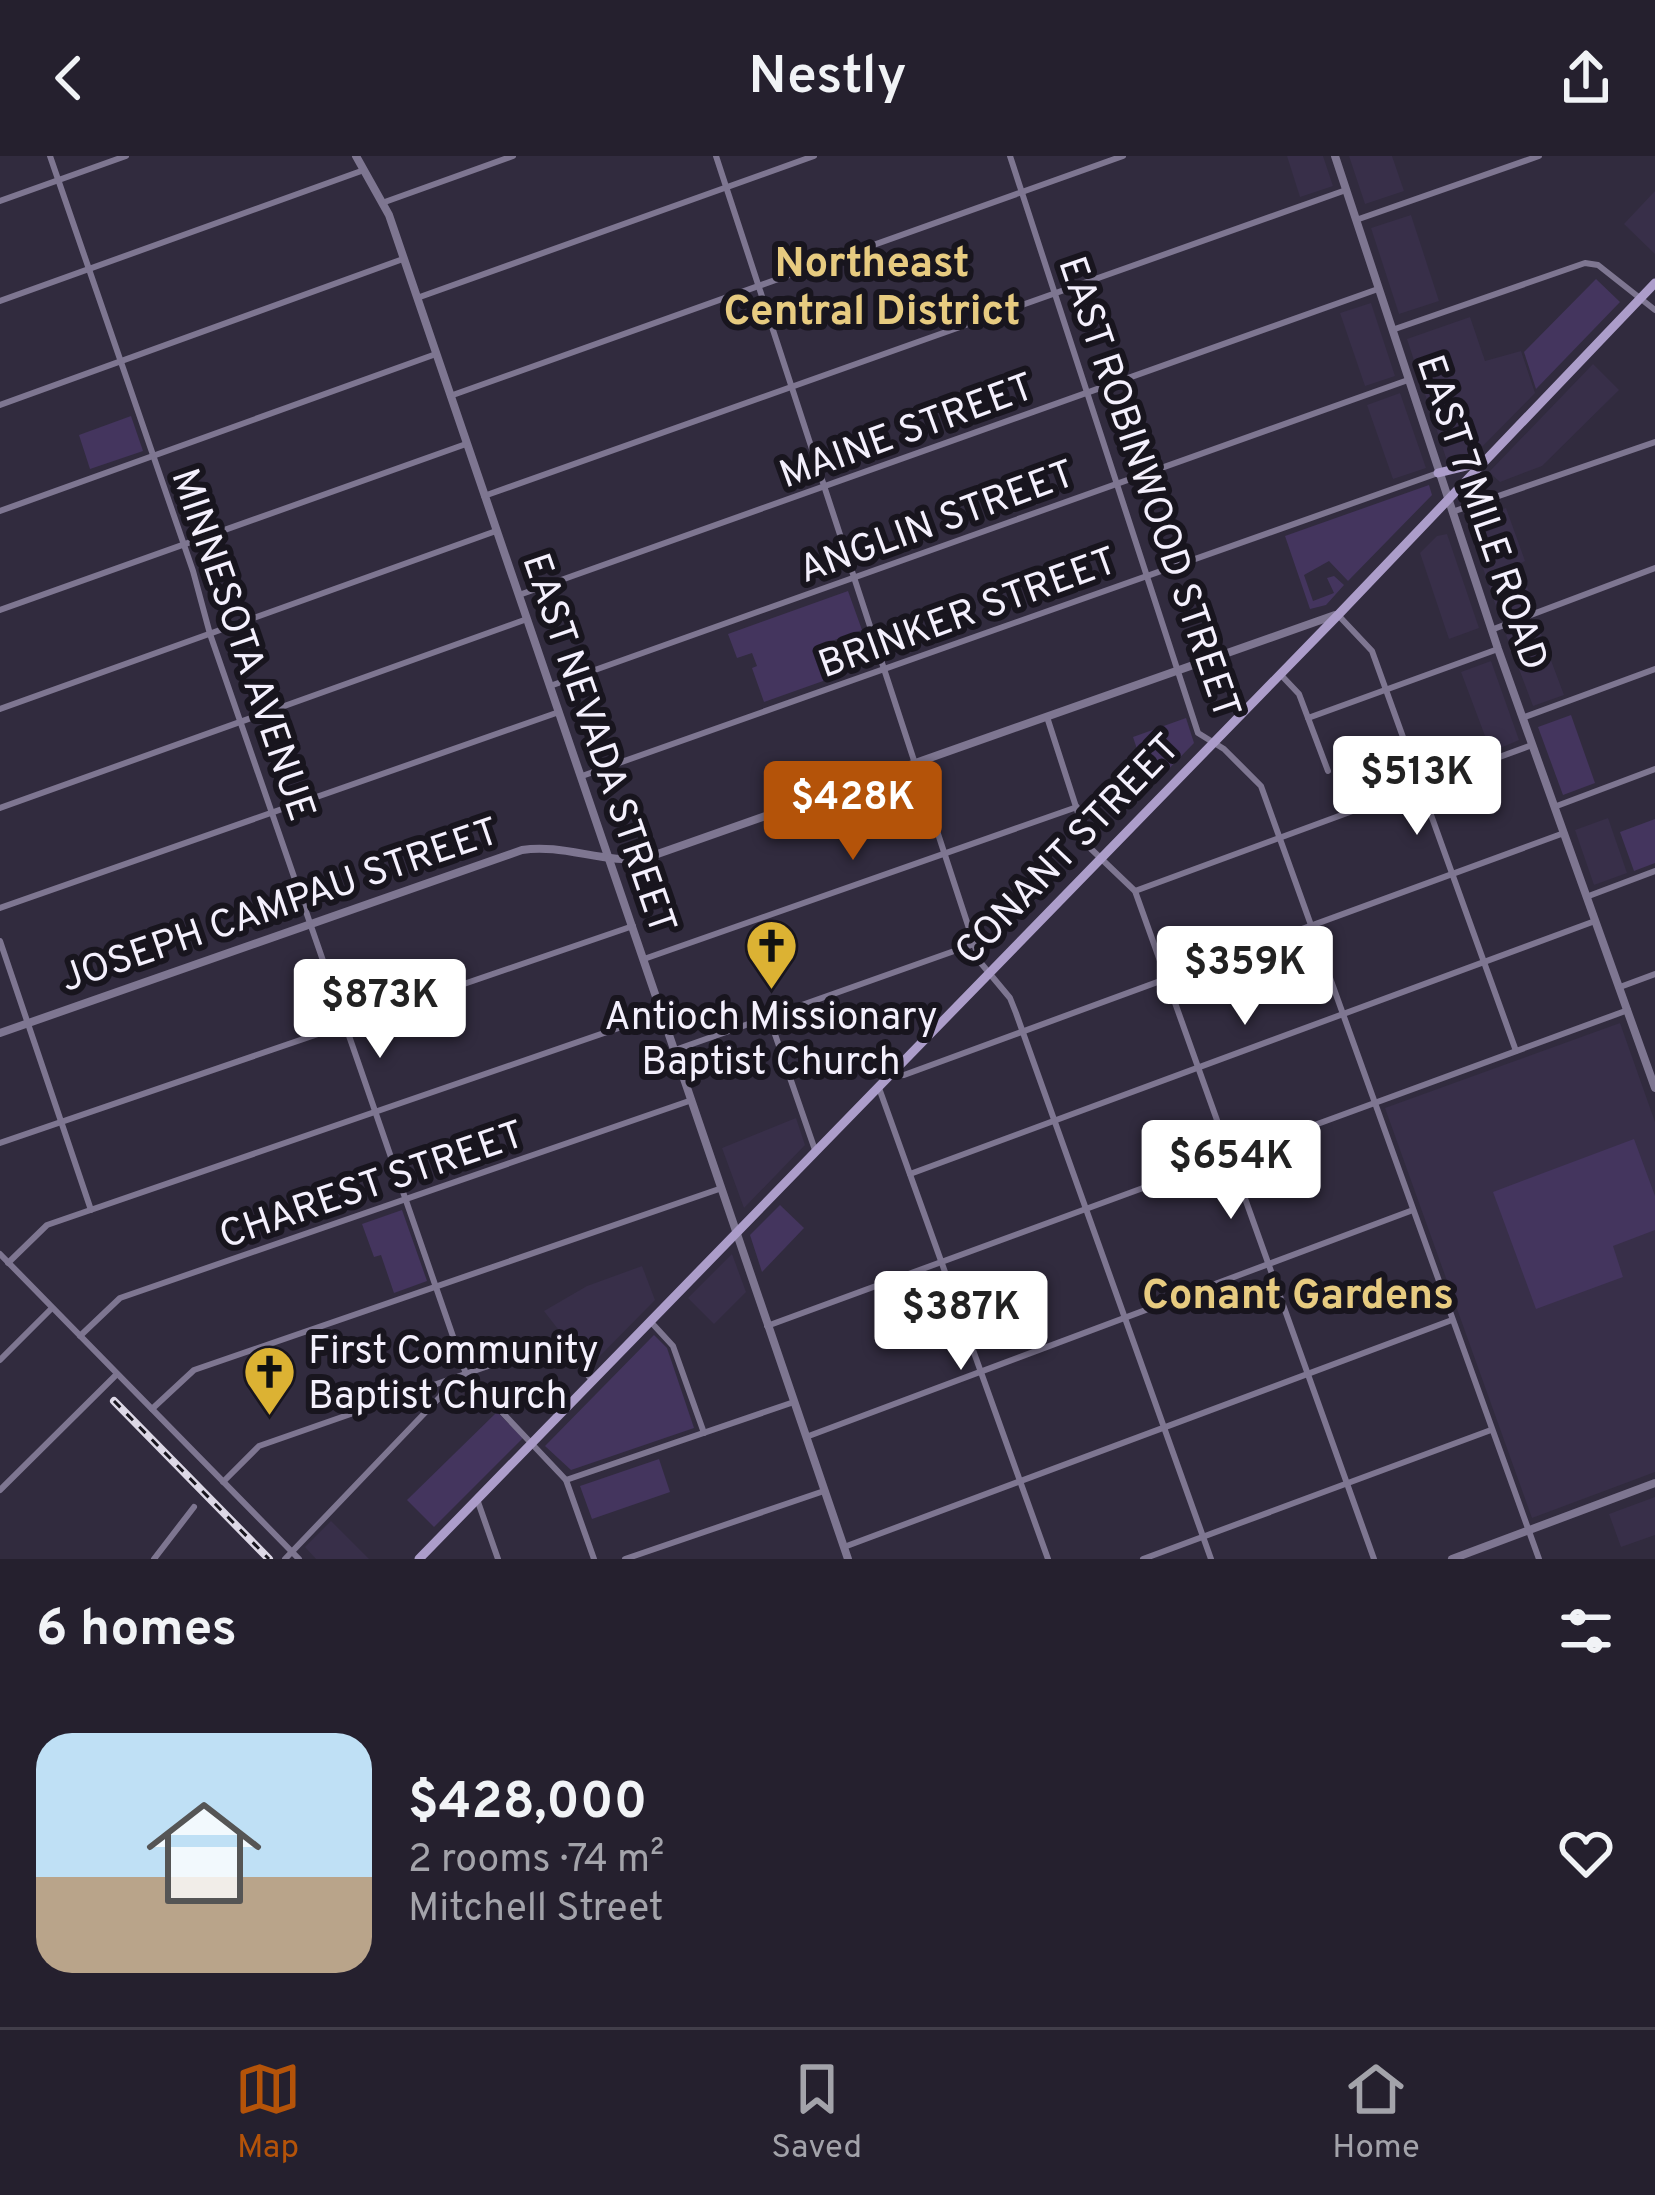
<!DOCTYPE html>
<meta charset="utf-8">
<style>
body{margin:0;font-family:Overpass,sans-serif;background:#312d3a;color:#f1f3f6;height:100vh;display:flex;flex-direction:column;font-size:45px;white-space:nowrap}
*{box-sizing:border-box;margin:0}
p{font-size:39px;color:#a3a3aa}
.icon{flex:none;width:66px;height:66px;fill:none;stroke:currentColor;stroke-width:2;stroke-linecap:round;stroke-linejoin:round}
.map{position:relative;height:1403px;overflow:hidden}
.details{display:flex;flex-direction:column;background:#25202e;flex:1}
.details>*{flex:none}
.price{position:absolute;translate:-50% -102px;padding:0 27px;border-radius:12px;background:#fff;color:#222;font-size:39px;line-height:78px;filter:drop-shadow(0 3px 6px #0008)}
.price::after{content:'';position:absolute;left:50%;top:72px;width:36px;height:27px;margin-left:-18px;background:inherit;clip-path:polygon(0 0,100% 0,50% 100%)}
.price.selected{background:#b45309;color:#fff}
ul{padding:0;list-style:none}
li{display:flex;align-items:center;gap:36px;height:300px;padding:0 36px}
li+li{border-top:3px solid #423e4a}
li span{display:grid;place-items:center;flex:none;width:336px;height:240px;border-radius:36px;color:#555}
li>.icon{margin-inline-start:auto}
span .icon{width:144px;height:144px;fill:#fffc;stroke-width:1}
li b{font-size:51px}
h2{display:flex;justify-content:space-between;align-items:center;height:144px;padding:0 36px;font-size:51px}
header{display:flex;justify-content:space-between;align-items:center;height:156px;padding:0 36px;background:#25202e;font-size:54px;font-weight:600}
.tabs{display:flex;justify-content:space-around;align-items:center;height:168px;border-top:3px solid #423e4a;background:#25202e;font-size:33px;color:#a3a3aa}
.tabs a{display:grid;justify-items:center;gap:6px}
.tabs .selected{color:#b45309}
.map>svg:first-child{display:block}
.built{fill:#382f49}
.green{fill:#44355e}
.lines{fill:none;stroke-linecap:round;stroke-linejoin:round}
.minor{stroke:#7e7691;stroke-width:6}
.tertiary{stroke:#7e7691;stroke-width:8}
.secondary{stroke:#ac9dca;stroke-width:9}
.rail-casing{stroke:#ddd8e6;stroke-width:8}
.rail{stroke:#18151e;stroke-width:3;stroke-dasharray:9;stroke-linecap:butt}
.labels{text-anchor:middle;stroke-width:12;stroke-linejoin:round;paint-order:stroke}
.street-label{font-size:39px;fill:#f4f0fd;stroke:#18151e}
.poi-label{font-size:39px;fill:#f4f0fd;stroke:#18151e}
.neighbourhood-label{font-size:42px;font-weight:bold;fill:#e7cb80;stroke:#18151e}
</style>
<header><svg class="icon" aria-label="back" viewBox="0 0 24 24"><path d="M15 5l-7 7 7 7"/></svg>Nestly<svg class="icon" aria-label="share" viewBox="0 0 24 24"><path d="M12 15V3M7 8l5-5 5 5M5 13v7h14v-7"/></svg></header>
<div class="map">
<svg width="1655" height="1403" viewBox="0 0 1655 1403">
<rect width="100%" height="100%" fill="#312b3e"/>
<g class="built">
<path d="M1287,0h36l10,30 -33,11z"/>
<path d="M1349,0h43l12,35 -39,13z"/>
<path d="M1655,35v63l-31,-30z"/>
<path d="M1411,59l28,86 -40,13 -28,-86z"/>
<path d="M1371,147l24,73 -30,10 -25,-73z"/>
<path d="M1470,161l15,44 36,-10 14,42 -61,62 -26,9 -41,-125z"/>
<path d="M1593,208l26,26 -77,76 -42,16 -11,-10z"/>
<path d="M1400,237l26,75 -33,11 -26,-74z"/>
<path d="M1506,352l19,53 -6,3 15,42 -34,12 -33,-97z"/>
<path d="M1447,378l32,94 -30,11 -29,-86 17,-17z"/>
<path d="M1537,467l27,72 -31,11 -27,-71z"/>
<path d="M1491,505l28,79 -28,12 -30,-80z"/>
<path d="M1608,662l19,55 -33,12 -19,-55z"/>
<path d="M1620,867l35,99v350l-123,46 -147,-410z"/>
<path d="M796,962l9,27 -61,63 -22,-60z"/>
<path d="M732,1098l14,38 -32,32 -26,-26z"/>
<path d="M642,1110l13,34 -67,68 -44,-57 43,-25z"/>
<path d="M1655,1341v38l-34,12 -12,-33z"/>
<path d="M331,1365l38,38h-53l-11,-12z"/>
</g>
<g class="green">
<path d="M1596,123l24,23 -84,87 -12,-37z"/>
<path d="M131,260l12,35 -53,18 -11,-34z"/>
<path d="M1429,329l3,10 -84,86 -19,-20 -25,14 9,26 21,-8 -7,-15 7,-2 10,9 -18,20 -16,4 -25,-73z"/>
<path d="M848,435l14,39 -33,12 11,33 -76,27 -12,-34 5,-2 -5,-13 -15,5 -9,-24z"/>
<path d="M1571,559l24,68 -32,12 -25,-68z"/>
<path d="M1186,562l8,25 -44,45 -17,-51z"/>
<path d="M1655,663v44l-21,8 -14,-39z"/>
<path d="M1634,983l21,57v34l-42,16 10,31 -87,32 -43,-117z"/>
<path d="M780,1049l24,23 -42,44 -12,-37z"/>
<path d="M402,1054l25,71 -33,12 -13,-38 -7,2 -12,-33z"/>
<path d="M654,1179l13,13 27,80 -123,42 -26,-24z"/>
<path d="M497,1256l26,26 -89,89 -27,-27z"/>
<path d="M659,1303l11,33 -78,27 -12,-33z"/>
</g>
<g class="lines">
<g class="minor">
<path d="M50,0l143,415 17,63 256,740 100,106 28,79"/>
<path d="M716,0l264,806 30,36 6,15 195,546"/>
<path d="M1010,0l188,577 26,16 37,37 278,773"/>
<path d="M0,45l126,-45"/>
<path d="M382,47l131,-47"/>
<path d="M1356,64l183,-64"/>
<path d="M417,142l397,-142"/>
<path d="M0,145l364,-131"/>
<path d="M1392,174l193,-67 13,2 57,45"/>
<path d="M450,240l673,-240"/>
<path d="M0,249l403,-146"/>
<path d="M484,340l862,-306"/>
<path d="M0,355l436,-157"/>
<path d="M1452,356l203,-70"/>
<path d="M519,439l859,-306"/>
<path d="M0,454l466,-166"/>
<path d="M1339,460l33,35 144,400"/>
<path d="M1491,474l164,-62"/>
<path d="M1281,519l18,19 29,77"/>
<path d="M550,530l858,-306"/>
<path d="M0,553l496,-178"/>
<path d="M1047,561l42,130 46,44 239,668"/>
<path d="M1308,562l190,-69"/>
<path d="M1522,562l133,-49"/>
<path d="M582,620l856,-303"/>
<path d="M1554,651l101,-38"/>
<path d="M0,652l527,-189"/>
<path d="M1135,735l397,-146"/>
<path d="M1586,741l69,-26"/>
<path d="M0,752l559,-196"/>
<path d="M0,785l91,269"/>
<path d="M644,803l433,-152"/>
<path d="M1620,831l35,-13"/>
<path d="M769,861l46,133"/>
<path d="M675,894l299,-106"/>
<path d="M890,920l14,-1 660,-242"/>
<path d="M879,932l169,471"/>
<path d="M0,987l633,-217"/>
<path d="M910,1018l685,-253"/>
<path d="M0,1098l299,305"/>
<path d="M8,1107l39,-38 615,-212"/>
<path d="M650,1165l23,25 31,87"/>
<path d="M767,1170l861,-316"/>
<path d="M80,1180l40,-38 572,-198"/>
<path d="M0,1204l52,-52"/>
<path d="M152,1253l42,-39 528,-182"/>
<path d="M806,1281l607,-227"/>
<path d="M566,1324l228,-78"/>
<path d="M223,1326l36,-36 301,-105 32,39"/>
<path d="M0,1334l117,-116"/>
<path d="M477,1343l21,60"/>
<path d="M844,1391l608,-227"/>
<path d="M154,1403l40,-52"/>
<path d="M285,1403l155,-162 8,-15"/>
<path d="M625,1403l199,-68"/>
<path d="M1143,1403l348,-129"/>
</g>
<g class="tertiary">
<path d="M356,0l33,59 459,1344"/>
<path d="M1335,0l163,493 157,439"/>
<path d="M0,877l522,-183c43,-7 85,16 127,7l686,-242"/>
<path d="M1452,1403l203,-76"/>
</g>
<g class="secondary">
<path d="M1438,317l45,-11"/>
<path d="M419,1403l919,-944 317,-332"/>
</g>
<defs>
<path id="rail" d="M114,1245l155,158"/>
</defs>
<use href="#rail" class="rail-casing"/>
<use href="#rail" class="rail"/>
</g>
<defs>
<symbol id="church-pin" viewBox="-11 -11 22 30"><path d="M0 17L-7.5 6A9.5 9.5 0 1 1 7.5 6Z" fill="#dcb233" stroke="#18151e"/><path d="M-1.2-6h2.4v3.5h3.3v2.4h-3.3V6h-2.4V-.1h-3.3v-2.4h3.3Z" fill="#111"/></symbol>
</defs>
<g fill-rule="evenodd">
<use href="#church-pin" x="742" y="760" width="59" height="81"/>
<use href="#church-pin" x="240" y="1186" width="59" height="81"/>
</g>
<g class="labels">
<g class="street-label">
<text transform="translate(906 273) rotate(-20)" y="14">MAINE STREET</text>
<text transform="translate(1151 331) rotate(71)" y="14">EAST ROBINWOOD STREET</text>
<text transform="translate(1484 356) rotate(71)" y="14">EAST 7 MILE ROAD</text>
<text transform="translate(936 364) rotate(-20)" y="14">ANGLIN STREET</text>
<text transform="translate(967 455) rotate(-20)" y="14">BRINKER STREET</text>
<text transform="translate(245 488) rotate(71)" y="14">MINNESOTA AVENUE</text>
<text transform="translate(601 587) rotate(71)" y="14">EAST NEVADA STREET</text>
<text transform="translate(1066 692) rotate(-46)" y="14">CONANT STREET</text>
<text transform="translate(279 747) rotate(-19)" y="14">JOSEPH CAMPAU STREET</text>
<text transform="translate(371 1027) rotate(-19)" y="14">CHAREST STREET</text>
</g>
<g class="poi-label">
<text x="771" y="873">Antioch Missionary<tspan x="771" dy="45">Baptist Church</tspan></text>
<text x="308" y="1207" text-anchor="start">First Community<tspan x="308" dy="45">Baptist Church</tspan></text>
</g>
<g class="neighbourhood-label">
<text x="872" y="120">Northeast<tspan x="872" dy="48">Central District</tspan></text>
<text x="1298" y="1152">Conant Gardens</text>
</g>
</g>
</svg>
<b class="price" style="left:1417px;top:682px">$513K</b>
<b class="price selected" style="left:853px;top:707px">$428K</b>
<b class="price" style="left:1245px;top:872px">$359K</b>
<b class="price" style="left:380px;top:905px">$873K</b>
<b class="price" style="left:1231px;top:1066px">$654K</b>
<b class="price" style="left:961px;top:1217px">$387K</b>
</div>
<section class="details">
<h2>6 homes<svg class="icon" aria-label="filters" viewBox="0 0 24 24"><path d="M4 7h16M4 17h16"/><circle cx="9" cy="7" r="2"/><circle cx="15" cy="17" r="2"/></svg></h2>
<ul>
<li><span style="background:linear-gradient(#bfe0f5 60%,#b9a48a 0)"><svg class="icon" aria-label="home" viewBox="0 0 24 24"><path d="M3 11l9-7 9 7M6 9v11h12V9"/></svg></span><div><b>$428,000</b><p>2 rooms · 74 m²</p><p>Mitchell Street</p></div><svg class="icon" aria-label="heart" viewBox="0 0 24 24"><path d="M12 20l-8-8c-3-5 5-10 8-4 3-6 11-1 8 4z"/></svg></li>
</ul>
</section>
<nav class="tabs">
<a class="selected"><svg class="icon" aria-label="map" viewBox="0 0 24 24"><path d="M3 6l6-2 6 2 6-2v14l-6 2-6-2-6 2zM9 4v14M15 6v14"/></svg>Map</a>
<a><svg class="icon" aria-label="saved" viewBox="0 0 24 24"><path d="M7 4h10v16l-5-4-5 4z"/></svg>Saved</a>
<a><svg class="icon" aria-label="home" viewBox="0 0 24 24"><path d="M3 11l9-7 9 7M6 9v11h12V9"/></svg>Home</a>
</nav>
